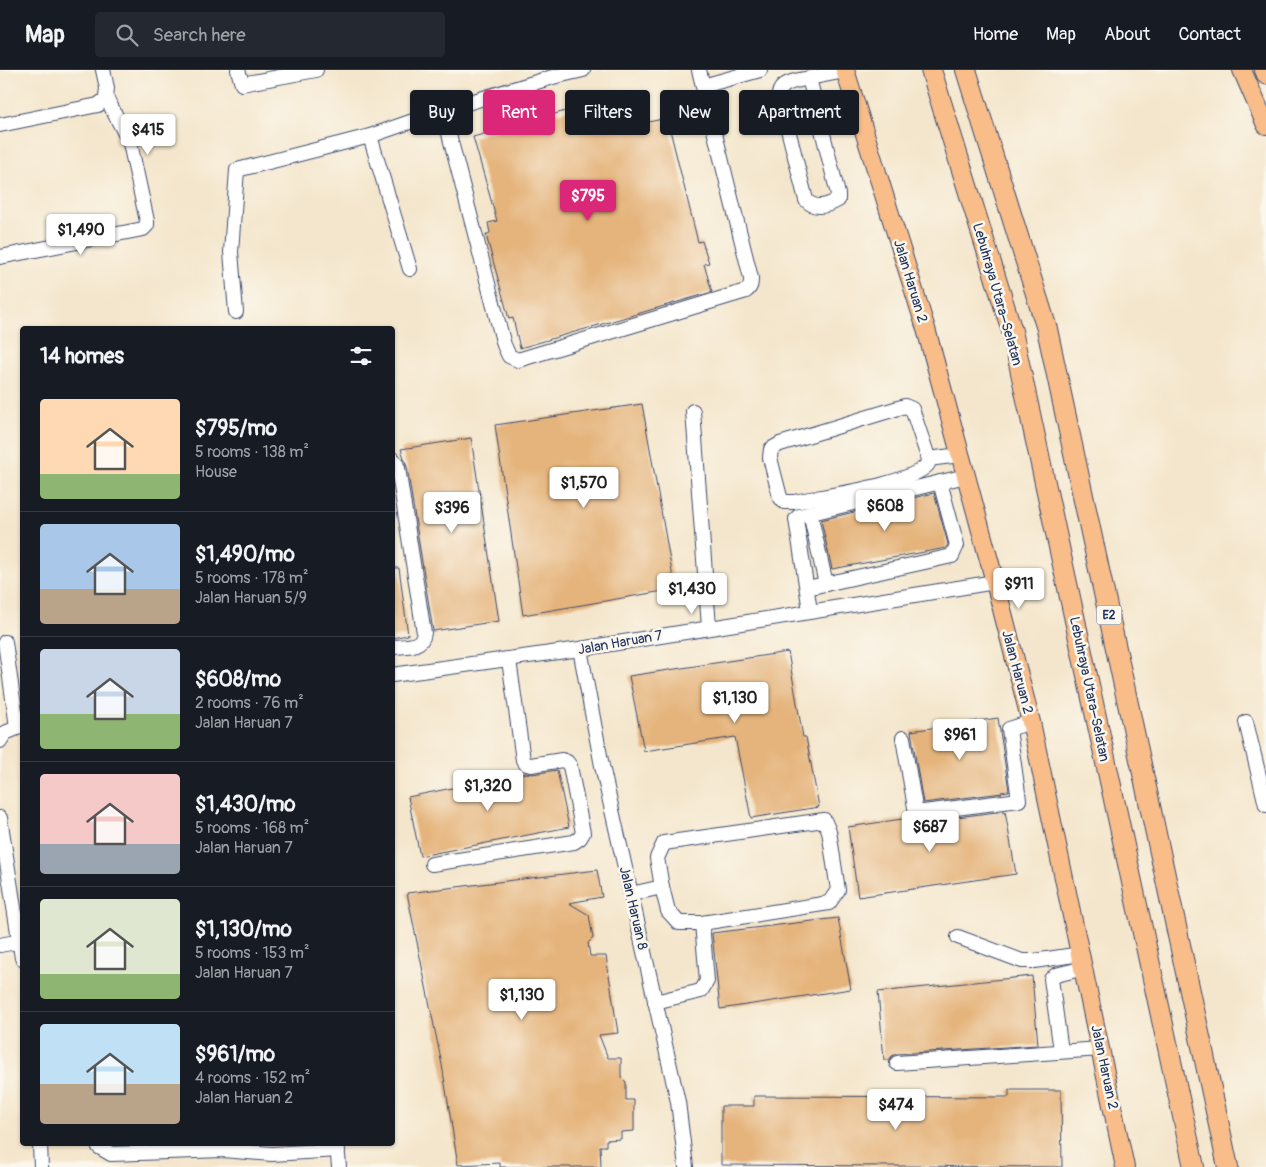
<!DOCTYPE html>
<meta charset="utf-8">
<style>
body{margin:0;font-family:Pangolin,sans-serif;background:#242831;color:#f1f3f6;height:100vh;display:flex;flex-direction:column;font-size:19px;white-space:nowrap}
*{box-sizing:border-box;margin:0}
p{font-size:16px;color:#9ea1a6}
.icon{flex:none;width:28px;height:28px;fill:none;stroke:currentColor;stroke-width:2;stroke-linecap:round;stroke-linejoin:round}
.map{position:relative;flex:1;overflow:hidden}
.panel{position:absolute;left:20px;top:256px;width:375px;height:820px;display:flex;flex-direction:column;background:#171b24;border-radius:5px;box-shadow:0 1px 4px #0004}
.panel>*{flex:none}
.guide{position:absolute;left:410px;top:20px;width:475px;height:45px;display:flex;gap:10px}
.price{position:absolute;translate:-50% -42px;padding:0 11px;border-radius:5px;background:#fff;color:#222;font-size:16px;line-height:32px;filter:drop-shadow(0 1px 2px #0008)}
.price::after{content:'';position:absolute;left:50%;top:30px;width:15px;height:11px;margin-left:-8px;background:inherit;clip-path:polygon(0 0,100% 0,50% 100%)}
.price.on{background:#db2777;color:#fff}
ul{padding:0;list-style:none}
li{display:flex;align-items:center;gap:15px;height:125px;padding:0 20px}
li+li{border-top:1px solid #363941}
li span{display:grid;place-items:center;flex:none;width:140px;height:100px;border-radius:5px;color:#555}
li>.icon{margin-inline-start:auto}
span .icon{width:60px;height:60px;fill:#fffc;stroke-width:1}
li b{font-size:21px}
h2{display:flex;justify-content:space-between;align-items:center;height:60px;padding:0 20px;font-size:21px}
.tag{padding:0 18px;border-radius:5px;background:#171b24;box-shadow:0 1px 4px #0004;font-size:18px;line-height:45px}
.tag.on{background:#db2777;color:#fff}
header{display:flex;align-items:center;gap:30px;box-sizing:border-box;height:70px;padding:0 25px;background:#171b24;border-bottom:1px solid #363941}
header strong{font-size:24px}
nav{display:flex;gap:28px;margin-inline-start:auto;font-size:18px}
.search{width:350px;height:45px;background:#242831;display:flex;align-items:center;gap:12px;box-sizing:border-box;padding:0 18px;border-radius:5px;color:#9ea1a6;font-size:19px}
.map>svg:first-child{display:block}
.building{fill:#e5b47b}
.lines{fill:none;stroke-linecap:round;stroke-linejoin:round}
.minor-casing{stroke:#3c4a6e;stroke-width:16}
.major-casing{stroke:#3c4a6e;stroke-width:20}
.highway-casing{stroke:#3c4a6e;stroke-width:22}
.minor{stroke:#fff;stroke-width:14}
.major{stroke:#f9bd89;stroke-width:18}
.highway{stroke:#f9bd89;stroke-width:20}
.labels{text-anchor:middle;stroke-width:5;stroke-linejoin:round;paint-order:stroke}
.shield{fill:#fbf7ec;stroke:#5e6b89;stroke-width:1}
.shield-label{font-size:12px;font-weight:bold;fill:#1b2f5e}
.street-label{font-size:14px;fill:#1b2f5e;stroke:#fbf7ec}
</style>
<header>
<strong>Map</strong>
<div class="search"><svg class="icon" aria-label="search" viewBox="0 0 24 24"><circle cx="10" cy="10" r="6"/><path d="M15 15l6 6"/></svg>Search here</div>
<nav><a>Home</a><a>Map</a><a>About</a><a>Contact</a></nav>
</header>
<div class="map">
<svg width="1266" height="1097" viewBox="0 0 1266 1097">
<rect width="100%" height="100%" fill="#fbf7ec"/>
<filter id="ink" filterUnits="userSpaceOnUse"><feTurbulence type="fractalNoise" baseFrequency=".02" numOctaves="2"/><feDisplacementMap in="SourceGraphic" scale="10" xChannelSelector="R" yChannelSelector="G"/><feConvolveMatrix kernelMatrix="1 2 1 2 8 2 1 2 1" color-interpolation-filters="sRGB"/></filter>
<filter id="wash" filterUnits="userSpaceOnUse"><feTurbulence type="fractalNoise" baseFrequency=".0096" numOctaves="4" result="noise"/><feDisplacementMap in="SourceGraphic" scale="20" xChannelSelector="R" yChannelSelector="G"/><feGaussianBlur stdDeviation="1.12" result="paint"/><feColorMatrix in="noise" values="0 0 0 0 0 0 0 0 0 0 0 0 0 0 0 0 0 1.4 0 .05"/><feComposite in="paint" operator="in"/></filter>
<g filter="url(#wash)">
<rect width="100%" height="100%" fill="#f4e6cc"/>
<g id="blocks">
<g class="building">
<path d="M608,29l8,30 51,-11 31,124 4,-1 7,22 -5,1 8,28 -192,56 -7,-30 -4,1 -23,-84 4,-2 -2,-10 9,-2 -24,-84z"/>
<path d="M642,334l33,185 -152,26 -28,-190z"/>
<path d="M471,368l28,183 -66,10 -26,-164 -6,-18z"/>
<path d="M934,423l14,51 -2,4 -114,21 -11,-49z"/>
<path d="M392,498h7l9,67 -16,3z"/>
<path d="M788,582l15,85h3l13,70 -68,11 -16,-81 -91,14 -15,-75z"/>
<path d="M998,648l11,73 -8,1 1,1 -79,10 -12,-72z"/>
<path d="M557,700l12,57 -149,29 -12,-59 118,-24 6,1z"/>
<path d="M1005,741l11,63 -158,23 -10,-70 61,-9 8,4z"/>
<path d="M597,800l5,27 -33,6 20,12 4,23 -5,5 2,13h16l12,77 -19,2 9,23h13v19l5,5v18h8v31l-13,1v7l-15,1v6h-6l1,21h-101v-4l-42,2 -16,-100 -35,-172z"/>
<path d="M838,848l13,71 -131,20 -8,-76z"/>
<path d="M1032,906l6,69 -142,9 -4,2 -3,4h-5l-6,-68z"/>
<path d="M1009,1020h52l1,77 -341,-2v-59h33v-10l255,1z"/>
</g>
</g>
</g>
<g filter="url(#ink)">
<use href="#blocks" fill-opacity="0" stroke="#3c4a6e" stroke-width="1"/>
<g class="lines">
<defs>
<g id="minor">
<path d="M238,0l4,14 74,-14"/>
<path d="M583,0l-30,7 -109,33 6,28 54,207 5,11 9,4 228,-69c5,-4 5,-7 5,-13l-52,-208"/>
<path d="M809,8c-11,3 -28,3 -30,16l27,106c9,10 21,6 32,0v-6l-29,-116 36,-7"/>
<path d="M703,16l57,-16"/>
<path d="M0,55l98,-20 8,-6v-2"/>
<path d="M370,66l74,-26"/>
<path d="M0,187l143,-28 4,-4v-4l-17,-78 -24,-46 1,-9 -4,-18"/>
<path d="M236,242l-5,-60 6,-82 133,-34 40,133"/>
<path d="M905,336l7,3 15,45 1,10c-17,21 -105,32 -134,38h-10l-4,-5 -10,-39 1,-9 9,-5z"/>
<path d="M693,341l16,216"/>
<path d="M392,389l4,4 2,5 26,165c-2,15 -19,13 -32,14"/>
<path d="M928,389l32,-4"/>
<path d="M810,443l16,71"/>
<path d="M807,518l145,-32 5,-11 -17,-63"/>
<path d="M810,541l-14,-92 3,-3 167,-40"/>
<path d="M5,572l12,85"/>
<path d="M580,579l22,117 76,336 8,65"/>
<path d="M392,605l188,-26 415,-67"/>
<path d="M1246,652l20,83"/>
<path d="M903,668l13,75 103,-13 -10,-71 22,-7"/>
<path d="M0,671l5,-8 17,-7"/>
<path d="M0,748l22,140"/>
<path d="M432,794l142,-22 6,-4 3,-5 -13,-67 -3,-4 -5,-2 -31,5 -5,-1 -3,-4 -14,-100"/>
<path d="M662,817l6,24 11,12h23"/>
<path d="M631,824l31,-7 -5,-29 7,-15 160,-23 5,11 9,59 -9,13 -127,20 5,58 -6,10 -46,11"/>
<path d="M958,867l64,24h12l47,-7"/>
<path d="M0,875l21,-4"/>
<path d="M1061,981l-10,-72 5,-4 28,-7"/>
<path d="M897,993l204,-14"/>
<path d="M40,1074l1,23"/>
<path d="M99,1074v3l12,7 112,-4 49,4 66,-4"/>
<path d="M337,1074l2,23"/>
</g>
<g id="major">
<path d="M845,0l81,259 69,253 36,140 94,445"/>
<path d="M1242,0l24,55"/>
<path d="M1264,0l2,5"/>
</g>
<g id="highway">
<path d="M931,0l81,261 182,836"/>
<path d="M966,0l81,259 181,838"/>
</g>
</defs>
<use href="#minor" class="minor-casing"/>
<use href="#major" class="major-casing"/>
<use href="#highway" class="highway-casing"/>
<use href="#minor" class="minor"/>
<use href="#major" class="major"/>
<use href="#highway" class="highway"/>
</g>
</g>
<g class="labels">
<rect class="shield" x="1096.5" y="535.5" width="25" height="19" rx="4"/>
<g class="shield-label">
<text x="1109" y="549">E2</text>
</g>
<g class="street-label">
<text transform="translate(911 211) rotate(73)" y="5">Jalan Haruan 2</text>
<text transform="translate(998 224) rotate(74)" y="5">Lebuhraya Utara–Selatan</text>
<text transform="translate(620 572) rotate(-10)" y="5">Jalan Haruan 7</text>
<text transform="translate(1018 602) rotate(75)" y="5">Jalan Haruan 2</text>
<text transform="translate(1090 619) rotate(78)" y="5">Lebuhraya Utara–Selatan</text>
<text transform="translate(634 838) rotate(77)" y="5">Jalan Haruan 8</text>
<text transform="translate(1105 997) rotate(78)" y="5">Jalan Haruan 2</text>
</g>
</g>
</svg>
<b class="price" style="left:148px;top:86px">$415</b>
<b class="price on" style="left:588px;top:152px">$795</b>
<b class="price" style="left:81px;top:186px">$1,490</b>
<b class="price" style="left:584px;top:439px">$1,570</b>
<b class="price" style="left:885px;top:462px">$608</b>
<b class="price" style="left:452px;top:464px">$396</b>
<b class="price" style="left:1019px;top:540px">$911</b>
<b class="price" style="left:692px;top:545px">$1,430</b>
<b class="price" style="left:735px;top:654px">$1,130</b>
<b class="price" style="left:960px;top:691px">$961</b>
<b class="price" style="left:488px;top:742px">$1,320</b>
<b class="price" style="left:930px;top:783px">$687</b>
<b class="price" style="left:522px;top:951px">$1,130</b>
<b class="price" style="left:896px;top:1061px">$474</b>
<div class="guide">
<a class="tag">Buy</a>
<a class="tag on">Rent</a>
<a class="tag">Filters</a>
<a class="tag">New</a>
<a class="tag">Apartment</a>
</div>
<section class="panel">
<h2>14 homes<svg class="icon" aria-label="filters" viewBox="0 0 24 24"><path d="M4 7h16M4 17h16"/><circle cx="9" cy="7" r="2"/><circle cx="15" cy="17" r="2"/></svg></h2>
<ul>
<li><span style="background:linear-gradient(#ffd9b3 75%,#8fb573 0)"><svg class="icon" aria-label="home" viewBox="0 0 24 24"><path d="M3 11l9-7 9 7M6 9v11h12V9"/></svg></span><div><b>$795/mo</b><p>5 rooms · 138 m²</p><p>House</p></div></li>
<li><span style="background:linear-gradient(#a9c7e8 65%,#b9a48a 0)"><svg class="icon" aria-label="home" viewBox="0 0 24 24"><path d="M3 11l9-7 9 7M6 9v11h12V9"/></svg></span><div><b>$1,490/mo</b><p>5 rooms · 178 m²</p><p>Jalan Haruan 5/9</p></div></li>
<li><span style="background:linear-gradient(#c9d6e8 65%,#8fb573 0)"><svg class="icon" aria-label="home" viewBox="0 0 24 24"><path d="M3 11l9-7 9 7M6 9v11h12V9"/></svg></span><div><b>$608/mo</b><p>2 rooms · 76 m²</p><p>Jalan Haruan 7</p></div></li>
<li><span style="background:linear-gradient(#f6c9c9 70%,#9aa5b1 0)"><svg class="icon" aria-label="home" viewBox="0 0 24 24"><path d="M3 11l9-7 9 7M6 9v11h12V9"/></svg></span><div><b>$1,430/mo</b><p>5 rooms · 168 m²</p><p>Jalan Haruan 7</p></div></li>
<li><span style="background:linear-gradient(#dfe7d0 75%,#8fb573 0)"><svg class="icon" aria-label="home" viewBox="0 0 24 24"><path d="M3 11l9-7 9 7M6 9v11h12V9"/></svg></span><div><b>$1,130/mo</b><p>5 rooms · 153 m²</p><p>Jalan Haruan 7</p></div></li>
<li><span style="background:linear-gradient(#bfe0f5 60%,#b9a48a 0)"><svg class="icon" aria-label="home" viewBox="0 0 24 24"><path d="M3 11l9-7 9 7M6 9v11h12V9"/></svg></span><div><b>$961/mo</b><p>4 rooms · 152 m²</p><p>Jalan Haruan 2</p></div></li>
</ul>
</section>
</div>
